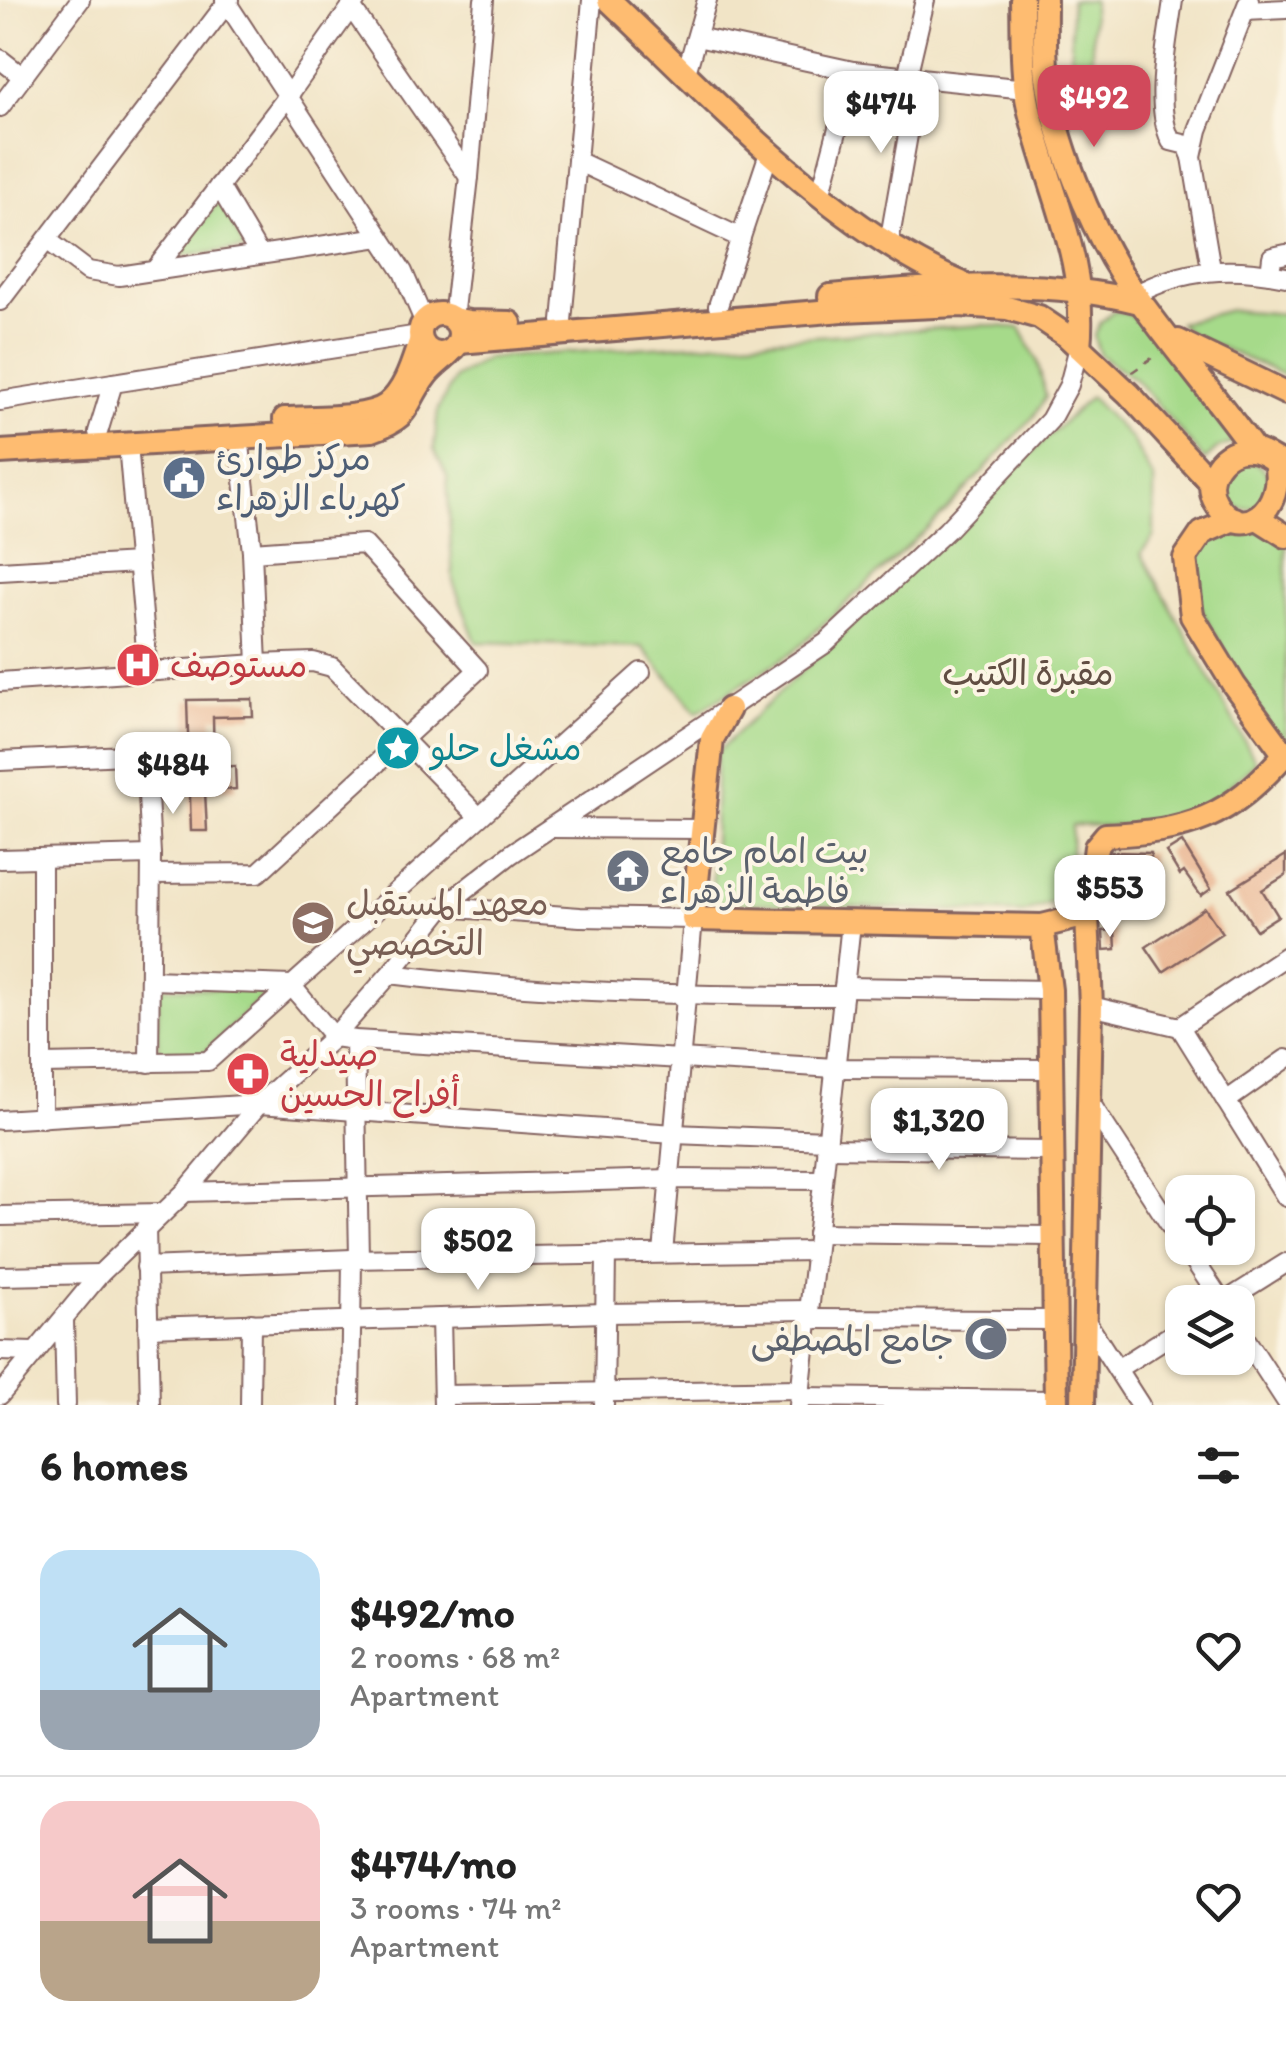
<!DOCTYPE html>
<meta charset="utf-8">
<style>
body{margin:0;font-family:Itim,"Playpen Sans Arabic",sans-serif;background:#f6f6f6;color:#222;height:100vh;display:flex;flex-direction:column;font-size:38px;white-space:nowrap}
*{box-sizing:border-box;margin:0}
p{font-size:32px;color:#767676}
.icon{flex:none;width:55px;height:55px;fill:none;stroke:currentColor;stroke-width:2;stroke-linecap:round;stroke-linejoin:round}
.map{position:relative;height:1405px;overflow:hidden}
.sheet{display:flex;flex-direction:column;background:#fff;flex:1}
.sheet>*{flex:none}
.buttons{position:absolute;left:1165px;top:1175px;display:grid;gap:20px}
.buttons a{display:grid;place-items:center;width:90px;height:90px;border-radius:20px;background:#fff;box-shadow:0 2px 8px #0004;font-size:50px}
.price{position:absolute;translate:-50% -85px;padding:0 22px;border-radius:20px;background:#fff;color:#222;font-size:32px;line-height:65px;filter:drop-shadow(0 2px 5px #0008)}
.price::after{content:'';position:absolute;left:50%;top:60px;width:30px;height:22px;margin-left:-15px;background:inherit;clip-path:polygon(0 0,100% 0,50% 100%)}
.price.selected{background:#d1495b;color:#fff}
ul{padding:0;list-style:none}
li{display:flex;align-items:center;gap:30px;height:250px;padding:0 40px}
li+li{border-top:2px solid #e0e0e0}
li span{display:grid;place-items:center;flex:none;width:280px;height:200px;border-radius:30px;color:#555}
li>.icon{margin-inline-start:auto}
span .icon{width:120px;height:120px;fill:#fffc;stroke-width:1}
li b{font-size:42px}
h2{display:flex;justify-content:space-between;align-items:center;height:120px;padding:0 40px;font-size:42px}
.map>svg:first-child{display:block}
.green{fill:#a6da8a;stroke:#787c5a;stroke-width:2.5}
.building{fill:#e8b08b}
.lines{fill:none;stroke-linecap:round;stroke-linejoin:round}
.minor-casing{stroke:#846461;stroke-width:22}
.major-casing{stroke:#846461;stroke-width:28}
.path{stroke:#846461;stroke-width:2.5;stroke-dasharray:8 8;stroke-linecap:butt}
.minor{stroke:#fff;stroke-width:18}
.major{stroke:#febc71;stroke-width:22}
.labels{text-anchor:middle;stroke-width:8;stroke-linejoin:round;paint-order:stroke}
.service-label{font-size:35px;fill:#4e5e75;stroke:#fcf5e5;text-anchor:start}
.health-label{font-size:35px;fill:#be3a42;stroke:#fcf5e5;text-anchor:start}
.park-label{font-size:35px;fill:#614e43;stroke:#fcf5e5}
.culture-label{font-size:35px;fill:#0d838f;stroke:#fcf5e5;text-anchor:start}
.worship-label{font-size:35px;fill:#5b616d;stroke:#fcf5e5;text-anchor:start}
.education-label{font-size:35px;fill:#785e54;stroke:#fcf5e5;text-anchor:start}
</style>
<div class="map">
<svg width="1286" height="1405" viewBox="0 0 1286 1405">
<rect width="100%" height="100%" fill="#fcf5e5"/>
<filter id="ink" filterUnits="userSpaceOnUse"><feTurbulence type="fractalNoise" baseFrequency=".01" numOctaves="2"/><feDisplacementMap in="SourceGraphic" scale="20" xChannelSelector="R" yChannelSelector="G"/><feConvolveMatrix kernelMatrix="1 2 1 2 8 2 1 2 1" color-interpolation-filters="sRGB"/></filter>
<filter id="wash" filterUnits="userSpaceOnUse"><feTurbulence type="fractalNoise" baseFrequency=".0048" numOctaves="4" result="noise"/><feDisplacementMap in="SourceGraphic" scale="40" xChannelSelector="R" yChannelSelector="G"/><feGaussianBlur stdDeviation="2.25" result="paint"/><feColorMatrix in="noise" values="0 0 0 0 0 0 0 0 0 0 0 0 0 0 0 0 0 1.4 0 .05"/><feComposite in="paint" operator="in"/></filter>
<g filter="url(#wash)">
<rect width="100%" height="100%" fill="#f1e4c6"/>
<g class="green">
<path d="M1071,0h22l-2,101 -8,6 -12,-2z"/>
<path d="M220,199l25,50 -69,7z"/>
<path d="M1230,310l56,4v62l-95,-41 -12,-12z"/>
<path d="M1114,311l15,3 13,9 93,119 -17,6 -13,12 -69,-80 -36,-25 -6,-18 7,-15z"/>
<path d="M984,325l36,3 17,32 9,37 -12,19 -90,97 -152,140 -95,59 -55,-65 -166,-5 -23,-60 -6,-106 -13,-27 4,-40 17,-31 32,-20z"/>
<path d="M1090,397l42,43 22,40v56l-13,17 115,209 -50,45 -64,20 -70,-2 -3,71 -46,17 -311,-11 5,-150z"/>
<circle cx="1246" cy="485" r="24"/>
<path d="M1234,519l52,17v220l-99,-170 15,-53z"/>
<path d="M158,987l112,3 -68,65 -44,-2z"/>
</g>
<g id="blocks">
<g class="building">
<path d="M252,699l1,17 -40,1 1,50 21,-1 1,23 -31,2 2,40h-16l-4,-131z"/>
<path d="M1182,842l29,47 -10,7 -17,-24 -4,3 -14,-23z"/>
<path d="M1111,852l40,1v27l-27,-1v37h-15z"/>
<path d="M1286,855v20l-24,15 16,26 -22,14 -26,-40z"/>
<path d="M1205,908l17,25 -59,39 -17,-25z"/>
<path d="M1115,930l1,19 -12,1 -1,-19z"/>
</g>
</g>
</g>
<g filter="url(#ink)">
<use href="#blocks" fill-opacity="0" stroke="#846461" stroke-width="2.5"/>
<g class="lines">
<defs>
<g id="minor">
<path d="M225,0l178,272 21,49"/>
<path d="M1173,0c-5,39 -20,105 -2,141l16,4 5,12"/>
<path d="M351,7l118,170"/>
<path d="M1245,11l41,-2"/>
<path d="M697,37l156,34 173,18"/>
<path d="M0,59l23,18"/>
<path d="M686,73l21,-73"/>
<path d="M907,77l18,-77"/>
<path d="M0,107l80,-107"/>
<path d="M577,161l164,77"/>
<path d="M219,186l40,68"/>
<path d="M820,196l33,-125"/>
<path d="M47,240l41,31 31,5 261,-39"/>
<path d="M889,243l29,-165"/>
<path d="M1211,269l-19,-112 6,-27 51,-130"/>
<path d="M155,270l133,-174 68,-96"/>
<path d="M1270,274l2,-17 14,-3"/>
<path d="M1135,295c49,-27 97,-29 151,-18"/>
<path d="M0,301l229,-301"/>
<path d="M718,306l52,-156"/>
<path d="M453,319l16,-142 15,-177"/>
<path d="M562,321l30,-321"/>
<path d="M0,401l113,-18"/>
<path d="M98,432l15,-49 306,-48"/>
<path d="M239,436l13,116 5,112"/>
<path d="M128,444l20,228"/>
<path d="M0,571l138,-8"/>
<path d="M0,682l257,-18 56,-2 19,5 147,150"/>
<path d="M0,761l146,-7 5,101 -2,208"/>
<path d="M552,828l149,1"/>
<path d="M0,859l151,-4"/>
<path d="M151,874l107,-1 220,-203 -114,-126 -112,8"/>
<path d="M443,907l137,10 113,2 -30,334"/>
<path d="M390,974c151,19 302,22 453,22"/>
<path d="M152,980l139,5 43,52 21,3 480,28 216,1"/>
<path d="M844,987l206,3"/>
<path d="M1091,1006l89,21 106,-71"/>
<path d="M1180,1027l106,170"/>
<path d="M355,1040l4,218"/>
<path d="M42,1064l166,-3 433,-389"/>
<path d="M1089,1101l93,142"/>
<path d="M1226,1101l60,-42"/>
<path d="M42,1118v-260"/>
<path d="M0,1120l259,-16 415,30 153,6"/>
<path d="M826,1148l226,3"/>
<path d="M185,1192l485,-13 153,1"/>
<path d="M0,1216l163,-3"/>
<path d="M146,1227l4,178"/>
<path d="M817,1233l236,3"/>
<path d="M1186,1248l36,54"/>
<path d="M146,1267l206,-8 463,-8"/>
<path d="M0,1276l100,-2"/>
<path d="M1224,1302l62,-39"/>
<path d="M441,1318l2,87"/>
<path d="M808,1319l246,1"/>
<path d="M64,1320l2,85"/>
<path d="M1086,1321l54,84"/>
<path d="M148,1327l457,-14 204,-3"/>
<path d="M1238,1327l48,74"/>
<path d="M0,1351l33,1"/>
<path d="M1117,1369l65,-41"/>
<path d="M0,1395l100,-121 85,-82 74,-88 75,-67 56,-63 53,-67 68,-53 315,-211 121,-113 103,-110 19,-35 10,-38"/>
<path d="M443,1395l357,-6"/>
<path d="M800,1397l256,3"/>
<path d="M250,1405l1,-82"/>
<path d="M350,1405l2,-146"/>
<path d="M604,1405l2,-151"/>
<path d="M799,1405l52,-482"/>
</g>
<g id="major">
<path d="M609,0c101,96 224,229 352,283"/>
<path d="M1022,0c1,35 -1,73 7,108 19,81 59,153 50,239"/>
<path d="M1045,0c0,26 -1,52 2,77 8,63 42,147 77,201 39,59 88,113 130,172"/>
<path d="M830,296c102,-9 210,-19 310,6"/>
<circle cx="440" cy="334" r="20"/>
<path d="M453,319l16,3 41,1"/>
<path d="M1178,341l108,52"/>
<path d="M459,342l384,-32 116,-5 48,3 32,9 28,19 62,58 82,89"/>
<path d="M285,419c27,-2 82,1 102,-14 19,-15 26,-43 33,-63"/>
<path d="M0,452l372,-22c41,-14 31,-25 54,-55 6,-8 16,-15 23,-22"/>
<path d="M1275,462c11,46 -34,83 -59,41 -15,-25 7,-57 35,-53 14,1 22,12 35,15"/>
<path d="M1234,519l-32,14 -17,25 7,58 42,69 52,71"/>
<path d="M1259,519l27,17"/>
<path d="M729,709l-17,30 -19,180 349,7 45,-11 9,-68 10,-12c84,-4 122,-16 179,-81"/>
<path d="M1042,926l8,64 6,415"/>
<path d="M1083,1405l8,-399 -4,-91"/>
</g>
</defs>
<use href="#minor" class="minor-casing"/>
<use href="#major" class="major-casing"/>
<path class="path" d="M1132,372l20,-14 3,-6"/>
<use href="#minor" class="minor"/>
<use href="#major" class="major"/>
</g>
</g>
<defs>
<symbol id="civic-disc" viewBox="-11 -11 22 22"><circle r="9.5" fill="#5c6f8a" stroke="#fcf5e5"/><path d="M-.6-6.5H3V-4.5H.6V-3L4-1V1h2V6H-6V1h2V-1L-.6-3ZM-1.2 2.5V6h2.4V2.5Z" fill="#fff"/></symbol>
<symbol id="hospital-disc" viewBox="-11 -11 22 22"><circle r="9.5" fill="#e0444e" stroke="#fcf5e5"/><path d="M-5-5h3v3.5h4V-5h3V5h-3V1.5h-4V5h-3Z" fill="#fff"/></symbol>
<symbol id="sight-disc" viewBox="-11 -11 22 22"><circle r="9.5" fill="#0f9aa8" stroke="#fcf5e5"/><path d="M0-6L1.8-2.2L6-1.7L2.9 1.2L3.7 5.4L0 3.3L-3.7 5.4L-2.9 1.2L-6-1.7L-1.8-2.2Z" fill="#fff"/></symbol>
<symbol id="temple-disc" viewBox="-11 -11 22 22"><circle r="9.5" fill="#6b7280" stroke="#fcf5e5"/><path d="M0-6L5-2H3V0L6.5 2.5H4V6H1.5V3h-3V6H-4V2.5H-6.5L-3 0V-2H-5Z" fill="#fff"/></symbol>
<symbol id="school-disc" viewBox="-11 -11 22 22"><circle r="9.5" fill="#8d6e63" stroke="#fcf5e5"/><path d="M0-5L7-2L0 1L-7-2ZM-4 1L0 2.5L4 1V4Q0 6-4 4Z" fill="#fff"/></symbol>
<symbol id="pharmacy-disc" viewBox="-11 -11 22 22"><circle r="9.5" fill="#e0444e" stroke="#fcf5e5"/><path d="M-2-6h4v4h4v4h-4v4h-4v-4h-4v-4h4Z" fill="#fff"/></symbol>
<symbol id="mosque-disc" viewBox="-11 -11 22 22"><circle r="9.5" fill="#6b7280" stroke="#fcf5e5"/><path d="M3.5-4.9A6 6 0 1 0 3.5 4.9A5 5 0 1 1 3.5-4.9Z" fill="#fff"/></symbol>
</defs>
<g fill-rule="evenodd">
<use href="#civic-disc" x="159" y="453" width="50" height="50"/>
<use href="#hospital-disc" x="113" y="640" width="50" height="50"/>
<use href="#sight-disc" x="373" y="723" width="50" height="50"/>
<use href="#temple-disc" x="603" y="846" width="50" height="50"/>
<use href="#school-disc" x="288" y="898" width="50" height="50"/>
<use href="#pharmacy-disc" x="223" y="1049" width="50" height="50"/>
<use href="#mosque-disc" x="961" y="1314" width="50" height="50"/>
</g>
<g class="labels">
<g class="service-label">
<text x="216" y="470">مركز طوارئ<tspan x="216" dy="40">كهرباء الزهراء</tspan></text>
</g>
<g class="health-label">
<text x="170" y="677">مستوصف</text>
<text x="280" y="1066">صيدلية<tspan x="280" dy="40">أفراح الحسين</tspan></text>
</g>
<g class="park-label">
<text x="1028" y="685">مقبرة الكتيب</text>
</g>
<g class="culture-label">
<text x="430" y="760">مشغل حلو</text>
</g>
<g class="worship-label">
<text x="660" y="863">بيت امام جامع<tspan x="660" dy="40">فاطمة الزهراء</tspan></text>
<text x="954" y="1351" text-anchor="end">جامع المصطفى</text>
</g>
<g class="education-label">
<text x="346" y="915">معهد المستقبل<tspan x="346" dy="40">التخصصي</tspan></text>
</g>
</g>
</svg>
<div class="buttons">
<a><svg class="icon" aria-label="locate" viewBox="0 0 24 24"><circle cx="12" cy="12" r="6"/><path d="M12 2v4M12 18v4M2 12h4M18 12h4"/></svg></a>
<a><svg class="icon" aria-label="layers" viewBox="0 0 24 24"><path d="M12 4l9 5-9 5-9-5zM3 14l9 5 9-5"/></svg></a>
</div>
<b class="price selected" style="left:1094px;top:150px">$492</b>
<b class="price" style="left:881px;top:156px">$474</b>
<b class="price" style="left:173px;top:817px">$484</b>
<b class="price" style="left:1110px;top:940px">$553</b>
<b class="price" style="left:939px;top:1173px">$1,320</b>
<b class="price" style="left:478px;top:1293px">$502</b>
</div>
<section class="sheet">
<h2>6 homes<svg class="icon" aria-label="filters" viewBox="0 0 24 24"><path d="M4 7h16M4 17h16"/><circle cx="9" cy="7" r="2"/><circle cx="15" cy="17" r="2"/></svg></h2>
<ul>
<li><span style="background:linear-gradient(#bfe0f5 70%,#9aa5b1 0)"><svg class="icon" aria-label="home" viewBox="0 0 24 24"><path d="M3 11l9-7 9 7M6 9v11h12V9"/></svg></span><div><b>$492/mo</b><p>2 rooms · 68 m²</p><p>Apartment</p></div><svg class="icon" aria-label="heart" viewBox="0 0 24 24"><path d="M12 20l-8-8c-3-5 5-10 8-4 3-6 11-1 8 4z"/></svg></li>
<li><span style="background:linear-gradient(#f6c9c9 60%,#b9a48a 0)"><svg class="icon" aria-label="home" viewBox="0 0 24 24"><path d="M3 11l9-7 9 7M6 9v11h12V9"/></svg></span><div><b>$474/mo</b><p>3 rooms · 74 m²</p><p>Apartment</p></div><svg class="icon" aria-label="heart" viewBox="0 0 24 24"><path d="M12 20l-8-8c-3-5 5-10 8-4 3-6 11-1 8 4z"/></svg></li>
</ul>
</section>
